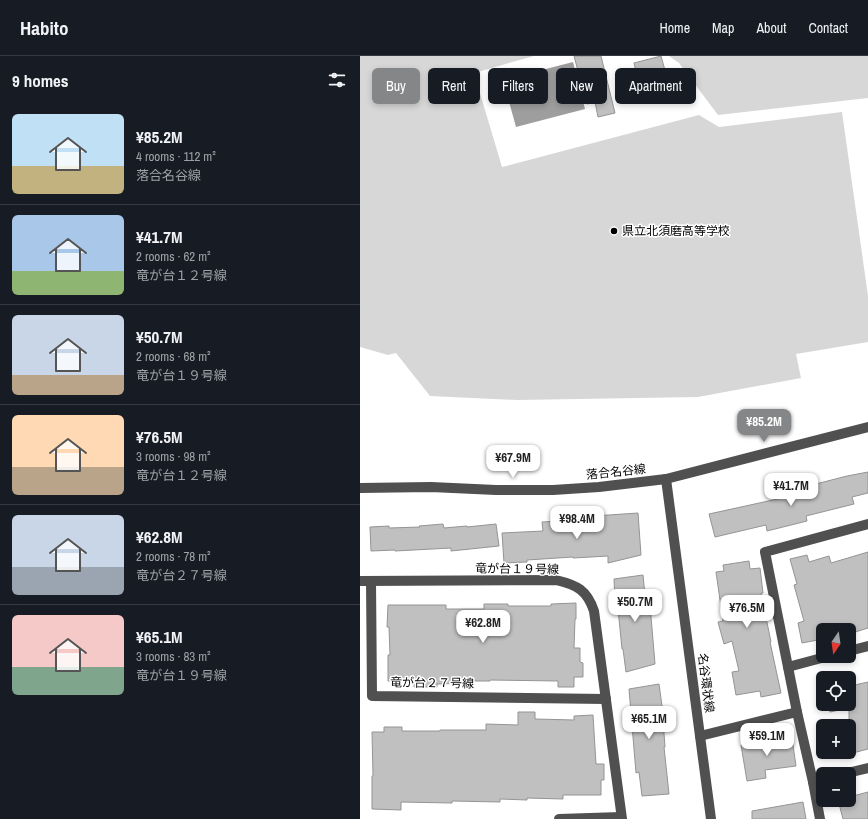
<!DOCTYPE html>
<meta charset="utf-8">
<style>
body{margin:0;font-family:"Archivo Narrow","Noto Sans JP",sans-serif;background:#242831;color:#f1f3f6;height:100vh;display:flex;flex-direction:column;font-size:15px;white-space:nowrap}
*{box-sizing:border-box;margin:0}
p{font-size:13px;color:#9ea1a6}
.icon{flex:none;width:22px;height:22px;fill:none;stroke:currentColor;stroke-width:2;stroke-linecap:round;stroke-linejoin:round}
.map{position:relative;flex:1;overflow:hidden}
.details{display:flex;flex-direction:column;background:#171b24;width:360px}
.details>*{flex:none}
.hud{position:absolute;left:12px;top:12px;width:380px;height:36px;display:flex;gap:8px}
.needle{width:26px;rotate:193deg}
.buttons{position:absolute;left:456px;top:567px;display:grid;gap:8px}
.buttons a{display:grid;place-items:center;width:40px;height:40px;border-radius:6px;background:#171b24;box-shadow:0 2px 6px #0003;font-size:20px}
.price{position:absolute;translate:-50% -34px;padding:0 9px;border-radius:8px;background:#fff;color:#222;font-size:13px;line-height:26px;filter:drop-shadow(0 1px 2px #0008)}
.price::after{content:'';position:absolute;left:50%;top:24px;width:12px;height:9px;margin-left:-6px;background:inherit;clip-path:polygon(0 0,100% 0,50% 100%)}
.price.on{background:#858687;color:#fff}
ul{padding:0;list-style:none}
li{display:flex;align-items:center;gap:12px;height:100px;padding:0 12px}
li+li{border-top:1px solid #363941}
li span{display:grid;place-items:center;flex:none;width:112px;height:80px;border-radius:6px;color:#555}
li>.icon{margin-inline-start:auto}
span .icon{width:48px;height:48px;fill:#fffc;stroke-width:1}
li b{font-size:17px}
h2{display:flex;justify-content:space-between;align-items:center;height:48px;padding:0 12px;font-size:17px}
.pill{padding:0 14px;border-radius:6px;background:#171b24;box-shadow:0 2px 6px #0003;font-size:14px;line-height:36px}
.pill.on{background:#858687;color:#fff}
header{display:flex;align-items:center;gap:24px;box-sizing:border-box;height:56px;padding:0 20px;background:#171b24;border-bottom:1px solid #363941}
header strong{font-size:19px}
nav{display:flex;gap:22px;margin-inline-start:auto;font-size:14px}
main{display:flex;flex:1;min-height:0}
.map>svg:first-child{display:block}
.green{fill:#d7d7d7}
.water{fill:#9e9e9e}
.building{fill:#c0c0c0;stroke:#949494}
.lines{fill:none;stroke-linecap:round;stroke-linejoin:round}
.minor{stroke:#505050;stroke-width:10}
.poi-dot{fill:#000;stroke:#fff;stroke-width:1.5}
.labels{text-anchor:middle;stroke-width:3;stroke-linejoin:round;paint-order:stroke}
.poi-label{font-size:12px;fill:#000;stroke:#fff;text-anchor:start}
.street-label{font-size:12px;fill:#000;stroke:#fff}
</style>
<header>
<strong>Habito</strong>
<nav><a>Home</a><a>Map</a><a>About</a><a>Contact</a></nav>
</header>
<main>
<section class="details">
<h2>9 homes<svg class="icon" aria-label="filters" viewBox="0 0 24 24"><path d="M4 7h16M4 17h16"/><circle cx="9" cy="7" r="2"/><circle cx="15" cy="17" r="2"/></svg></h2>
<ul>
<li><span style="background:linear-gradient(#bfe0f5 65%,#c2b280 0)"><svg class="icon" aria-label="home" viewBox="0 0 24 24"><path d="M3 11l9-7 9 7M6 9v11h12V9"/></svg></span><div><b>¥85.2M</b><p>4 rooms · 112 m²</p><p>落合名谷線</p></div></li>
<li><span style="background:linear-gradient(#a9c7e8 70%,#8fb573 0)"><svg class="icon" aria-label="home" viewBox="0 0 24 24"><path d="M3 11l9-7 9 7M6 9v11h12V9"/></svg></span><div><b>¥41.7M</b><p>2 rooms · 62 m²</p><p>竜が台１２号線</p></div></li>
<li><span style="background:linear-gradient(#c9d6e8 75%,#b9a48a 0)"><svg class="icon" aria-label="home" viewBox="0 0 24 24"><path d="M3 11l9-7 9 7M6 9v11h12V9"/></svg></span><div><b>¥50.7M</b><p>2 rooms · 68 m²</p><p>竜が台１９号線</p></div></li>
<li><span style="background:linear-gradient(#ffd9b3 65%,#b9a48a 0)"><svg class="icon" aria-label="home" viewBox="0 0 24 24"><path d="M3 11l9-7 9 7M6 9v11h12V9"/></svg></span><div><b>¥76.5M</b><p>3 rooms · 98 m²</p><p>竜が台１２号線</p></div></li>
<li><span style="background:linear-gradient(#c9d6e8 65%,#9aa5b1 0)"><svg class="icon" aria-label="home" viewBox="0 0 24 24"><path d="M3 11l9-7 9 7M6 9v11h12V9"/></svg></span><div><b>¥62.8M</b><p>2 rooms · 78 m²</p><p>竜が台２７号線</p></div></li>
<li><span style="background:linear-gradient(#f6c9c9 65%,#7fa58c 0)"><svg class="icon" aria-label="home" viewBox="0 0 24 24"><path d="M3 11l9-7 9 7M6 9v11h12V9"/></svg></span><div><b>¥65.1M</b><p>3 rooms · 83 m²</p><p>竜が台１９号線</p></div></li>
</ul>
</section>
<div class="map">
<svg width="508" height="763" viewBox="0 0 508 763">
<rect width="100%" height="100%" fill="#fff"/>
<g class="green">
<path d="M0,0h174l-60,17 28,94 197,-52 20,12 123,-15 26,184v46l-72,12 5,24 -103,19 -181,3 -87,-4 -34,-43 -8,2 -28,-8z"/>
<path d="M309,0h199v42l-150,17 -39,-52z"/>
</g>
<path class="water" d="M213,6l12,47 -69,18 -13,-47z"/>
<g class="building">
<path d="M214,0h27l14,57 -17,4 -3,-15 -8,2z"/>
<path d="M301,0l5,18 -28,6 -4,-17z"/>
<path d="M508,416v21l-16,4 2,7 -48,12 1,5 -40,10 -1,-6 -51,12 -6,-23 105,-23 -2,-6 35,-9z"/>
<path d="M278,457l3,42 -33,8v-7l-35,2v-1l-46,3v2l-23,1 -2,-30 41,-2 -1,-9 52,-3v-3z"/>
<path d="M83,468l1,4 23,-2v1l29,-3 3,22 -48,5v-3l-56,3v-1l-24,1 -1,-24 19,-1v2l31,-1 -1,-1z"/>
<path d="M508,496v76l-19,6v-4h-26v9l-21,4 -4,-20 6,-2 -10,-36 3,-1 -7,-25 17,-4 2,7 20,-6 2,7z"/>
<path d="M389,505l1,8 10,-1 3,25h-2l10,49h-1l11,51 -20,4 -1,-6 -24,4 -4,-23 7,-1 -7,-30 -8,3 -6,-22 5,-1 -7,-49 8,-1 -1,-6z"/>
<path d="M283,519l3,30h4l5,59 -29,8 -3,-23h-1l-5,-50 -2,1 -1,-21z"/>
<path d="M216,547v16h-1l-1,29h6v14l3,1v14h-9v10h-16v-6l-68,-1v1h-22l1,2 -32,1v3h-23v-6h-26v-26h2l-1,-28h-2l1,-22h58v4h38v-5h24v2h43v-2z"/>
<path d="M492,620l3,9 13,-3v67l-19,5v-46l-19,4 -2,-8h21v-26h-3z"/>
<path d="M463,623v25h-1l-5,-24z"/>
<path d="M299,628l3,22 3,41h-1l5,47 -27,2 -3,-24 -3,1 -7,-84z"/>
<path d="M158,656h17v7l39,1v-4l19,-1 3,49h8v16h-3v15h-38v4l-36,-1v2l-27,-1v3l-48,-1v2l-51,-1v8l-29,-1v-33h1l-1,-44h12v-5h18v4h38v-1h46v-6l32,1z"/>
<path d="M432,682l4,28 -31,4 1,8 -19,3 -6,-36z"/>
<path d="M508,736v27h-25l-5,-19h11v-3z"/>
<path d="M443,746l3,17h-54v-8z"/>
</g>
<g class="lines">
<g class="minor">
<path d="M306,423l45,340"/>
<path d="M0,432l71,-1 65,3h57l46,-3 67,-8 202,-52"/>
<path d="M0,525l196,-1c21,5 31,10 38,31l28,208"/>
<path d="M11,525l1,115 234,3"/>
<path d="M489,595l19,-5"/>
<path d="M428,611l41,-11"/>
<path d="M437,656l-32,-160 103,-28"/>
<path d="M340,680l97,-24 16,70 7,37"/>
<path d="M483,718l25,-6"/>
<path d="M453,726l10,-3"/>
<path d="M199,763l62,-2"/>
</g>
</g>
<circle class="poi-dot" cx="254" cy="175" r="4"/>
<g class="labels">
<g class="poi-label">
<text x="262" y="179">県立北須磨高等学校</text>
</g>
<g class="street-label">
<text transform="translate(256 416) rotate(-6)" y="4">落合名谷線</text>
<text transform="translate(157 513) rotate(1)" y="4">竜が台１９号線</text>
<text transform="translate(72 627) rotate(1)" y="4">竜が台２７号線</text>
<text transform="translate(346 627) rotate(83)" y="4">名谷環状線</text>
</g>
</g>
</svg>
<div class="buttons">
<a><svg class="needle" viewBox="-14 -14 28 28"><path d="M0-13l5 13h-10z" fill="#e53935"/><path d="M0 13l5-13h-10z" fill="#9ea1a6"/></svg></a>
<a><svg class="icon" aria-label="locate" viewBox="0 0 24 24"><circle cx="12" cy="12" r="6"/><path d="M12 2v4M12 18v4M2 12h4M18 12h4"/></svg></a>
<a>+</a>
<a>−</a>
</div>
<b class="price on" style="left:404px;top:387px">¥85.2M</b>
<b class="price" style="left:153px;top:423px">¥67.9M</b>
<b class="price" style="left:431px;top:451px">¥41.7M</b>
<b class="price" style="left:217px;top:484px">¥98.4M</b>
<b class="price" style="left:275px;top:567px">¥50.7M</b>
<b class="price" style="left:387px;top:573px">¥76.5M</b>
<b class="price" style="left:123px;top:588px">¥62.8M</b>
<b class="price" style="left:289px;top:684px">¥65.1M</b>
<b class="price" style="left:407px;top:701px">¥59.1M</b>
<div class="hud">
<a class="pill on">Buy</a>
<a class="pill">Rent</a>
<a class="pill">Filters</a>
<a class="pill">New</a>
<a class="pill">Apartment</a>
</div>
</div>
</main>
